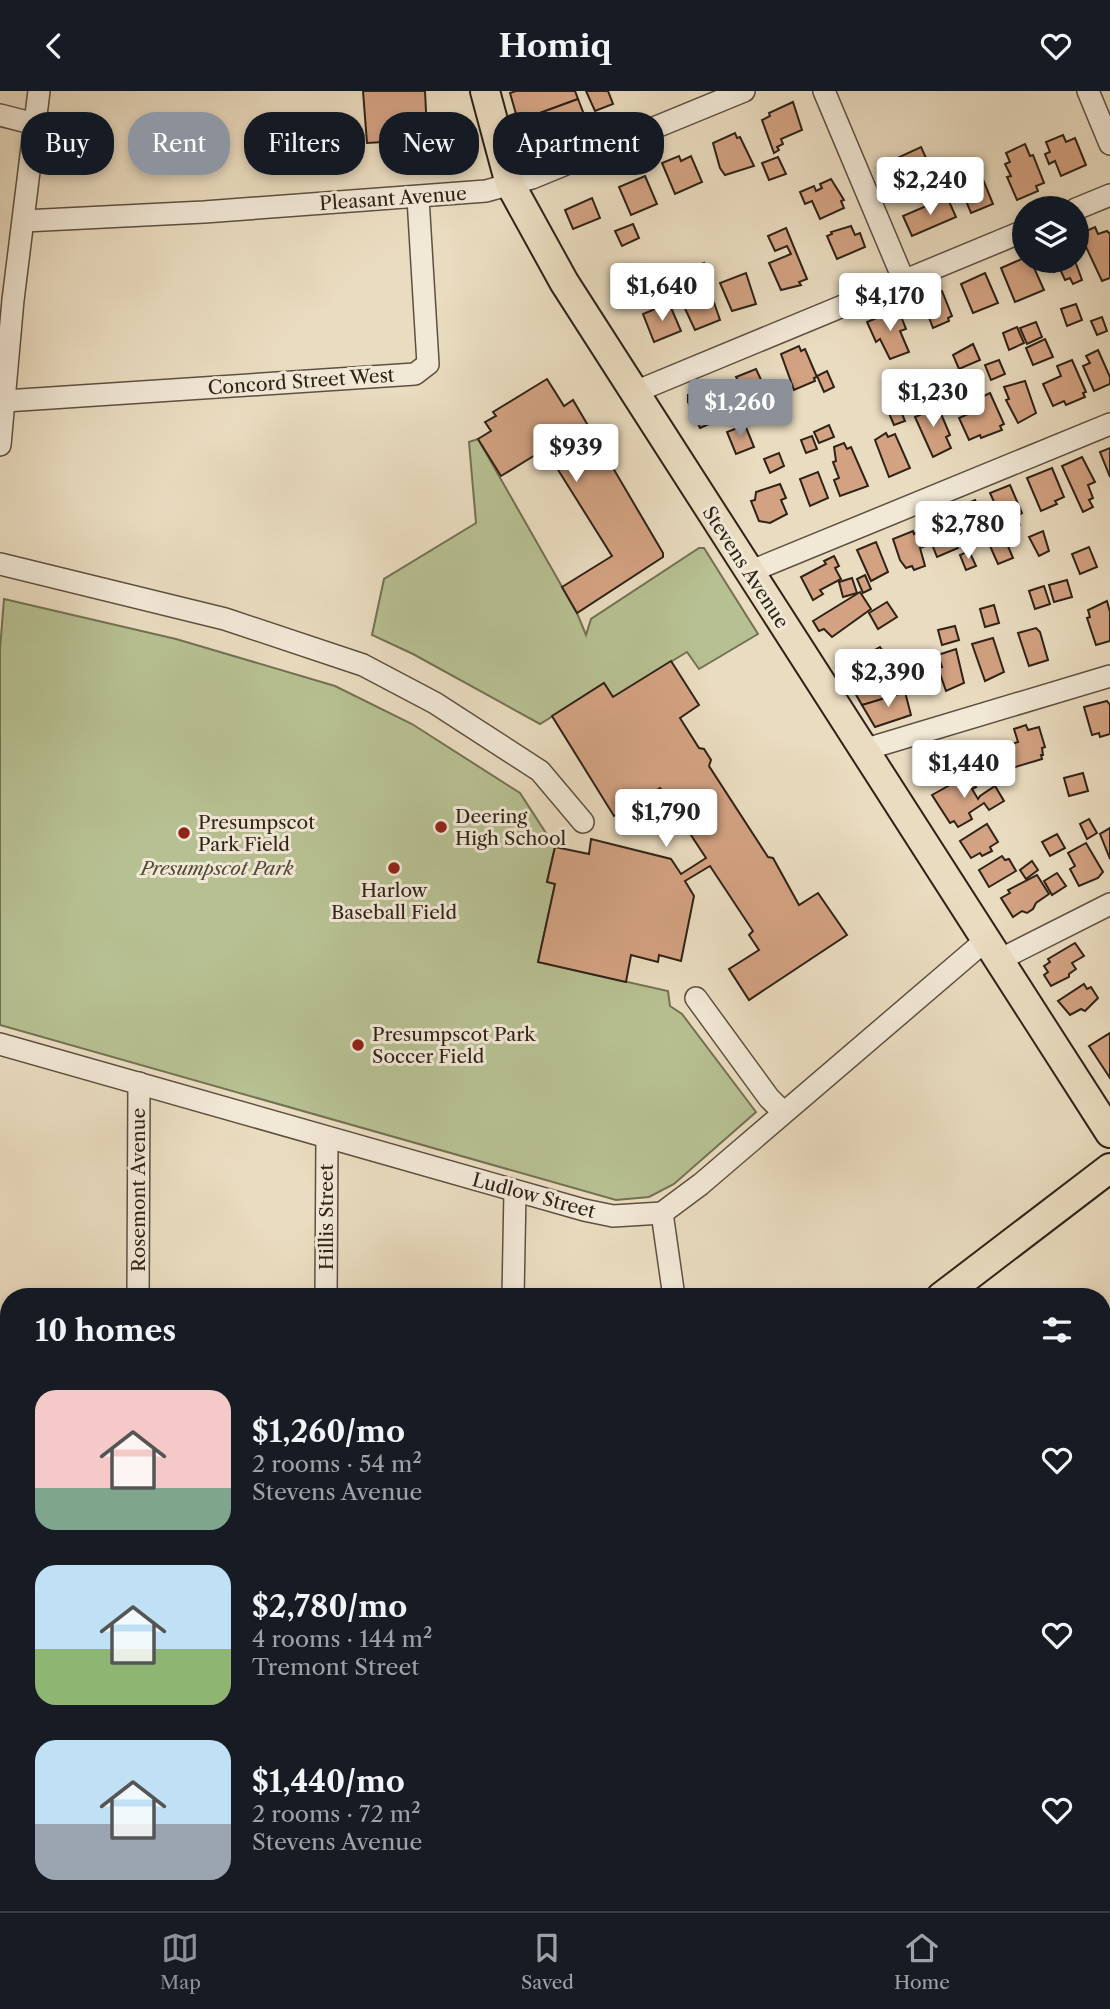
<!DOCTYPE html>
<meta charset="utf-8">
<style>
body{margin:0;font-family:"Libre Caslon Text",serif;background:#242831;color:#f1f3f6;height:100vh;display:flex;flex-direction:column;font-size:26px;white-space:nowrap}
*{box-sizing:border-box;margin:0}
p{font-size:23px;color:#9ea1a6}
.icon{flex:none;width:38px;height:38px;fill:none;stroke:currentColor;stroke-width:2;stroke-linecap:round;stroke-linejoin:round}
.map{position:relative;flex:1;overflow:hidden}
.sheet{position:absolute;left:0px;top:1197px;width:1111px;height:623px;display:flex;flex-direction:column;background:#171b24;border-radius:28px 28px 0 0;box-shadow:0 4px 10px #0003}
.sheet>*{flex:none}
.banner{position:absolute;left:21px;top:21px;width:700px;height:63px;display:flex;gap:14px}
.fabs{position:absolute;left:1012px;top:105px;display:grid;gap:14px}
.fabs a{display:grid;place-items:center;width:77px;height:77px;border-radius:50%;background:#171b24;box-shadow:0 4px 10px #0003;font-size:35px}
.price{position:absolute;translate:-50% -60px;padding:0 16px;border-radius:7px;background:#fff;color:#222;font-size:23px;line-height:46px;filter:drop-shadow(0 2px 4px #0008)}
.price::after{content:'';position:absolute;left:50%;top:42px;width:21px;height:16px;margin-left:-10px;background:inherit;clip-path:polygon(0 0,100% 0,50% 100%)}
.price.on{background:#8c9099;color:#fff}
ul{padding:0;list-style:none}
li{display:flex;align-items:center;gap:21px;height:175px;padding:0 35px}
li span{display:grid;place-items:center;flex:none;width:196px;height:140px;border-radius:21px;color:#555}
li>.icon{margin-inline-start:auto}
span .icon{width:84px;height:84px;fill:#fffc;stroke-width:1}
li b{font-size:30px}
h2{display:flex;justify-content:space-between;align-items:center;height:84px;padding:0 35px;font-size:30px}
.chip{padding:0 24px;border-radius:28px;background:#171b24;box-shadow:0 4px 10px #0003;font-size:24px;line-height:63px}
.chip.on{background:#8c9099;color:#fff}
header{display:flex;justify-content:space-between;align-items:center;height:91px;padding:0 35px;background:#171b24;font-size:32px;font-weight:800}
.tab-bar{display:flex;justify-content:space-around;align-items:center;height:98px;border-top:2px solid #363941;background:#171b24;font-size:19px;color:#9ea1a6}
.tab-bar a{display:grid;justify-items:center;gap:4px}
.tab-bar .on{color:#8c9099}
.map>svg:first-child{display:block}
.green{fill:#b7c092;stroke:#737154;stroke-width:2}
.building{fill:#d3a282;stroke:#2f2217;stroke-width:2}
.lines{fill:none;stroke-linecap:round;stroke-linejoin:round}
.minor-casing{stroke:#5e5041;stroke-width:24}
.major-casing{stroke:#2f2217;stroke-width:32}
.minor{stroke:#f1e8d6;stroke-width:21}
.major{stroke:#eadcc0;stroke-width:28}
.poi-dot{fill:#8f2418;stroke:#f1e8d6;stroke-width:2.5}
.labels{text-anchor:middle;stroke-width:6;stroke-linejoin:round;paint-order:stroke}
.street-label{font-size:19px;fill:#2f2217;stroke:#f1e8d6}
.poi-label{font-size:19px;fill:#2f2217;stroke:#f1e8d6;text-anchor:start}
.park-label{font-size:19px;font-style:italic;fill:#514a36;stroke:#f1e8d6}
</style>
<header><svg class="icon" aria-label="back" viewBox="0 0 24 24"><path d="M15 5l-7 7 7 7"/></svg>Homiq<svg class="icon" aria-label="heart" viewBox="0 0 24 24"><path d="M12 20l-8-8c-3-5 5-10 8-4 3-6 11-1 8 4z"/></svg></header>
<div class="map">
<svg width="1110" height="1820" viewBox="0 0 1110 1820">
<rect width="100%" height="100%" fill="#eadcc0"/>
<filter id="stains"><feTurbulence type="fractalNoise" baseFrequency=".00286" numOctaves="4"/><feColorMatrix values="0 0 0 0 .2 0 0 0 0 .09 0 0 0 0 .02 0 0 0 .5 -.17"/></filter>
<radialGradient id="worn" r=".72"><stop offset=".6" stop-color="#630" stop-opacity="0"/><stop offset="1" stop-color="#630" stop-opacity=".3"/></radialGradient>
<g class="green">
<path d="M478,348l99,174 9,22 5,-16 108,-71h5l54,86 -59,35 -12,-17 -74,45 -9,-13 -64,40 -127,-70 -41,-19 12,-56 92,-56 -7,-81z"/>
<path d="M4,508l172,40 159,47 77,38 108,69 35,54 -8,34 8,3 -17,78 130,29 2,15 12,8 74,98 -82,72 -25,13 -33,3 -616,-175v-376z"/>
</g>
<g class="building">
<path d="M363,0h62l2,40h6l1,14 -15,2v-7l-52,3z"/>
<path d="M516,0h59l3,8 -60,22 -8,-28z"/>
<path d="M586,0h22l5,13 -18,7z"/>
<path d="M578,8l12,31 -56,22 -8,-5 -8,-26z"/>
<path d="M793,11l9,28 -21,9 2,5 -6,3 2,3 -5,3 -12,-33 8,-4 -1,-3z"/>
<path d="M735,42l2,5 3,-1 14,29 -29,9 -5,-7 -7,-25z"/>
<path d="M1063,44l3,7 9,-4 11,27 -25,11 -6,-15 -6,3 -4,-10 5,-2 -4,-10z"/>
<path d="M1025,53l5,12 3,-1 11,28 -8,3 2,5 -21,9 -10,-23 4,-1 -6,-12 5,-2 -4,-9z"/>
<path d="M921,56l9,20 -41,19 -9,-20z"/>
<path d="M679,65l2,5 10,-5 11,26 -27,12 -13,-31z"/>
<path d="M778,66l8,17 -17,6 -7,-17z"/>
<path d="M977,74l16,39 -22,9 -16,-39z"/>
<path d="M645,85l12,28 -26,11 -12,-28z"/>
<path d="M831,88l13,21 -3,1 3,7 -24,11 -8,-18 -7,3 -5,-12 14,-6 2,5 6,-3 -2,-4z"/>
<path d="M947,106l9,20 -44,19 -9,-20z"/>
<path d="M592,107l8,20 -27,11 -8,-19z"/>
<path d="M633,133l6,14 -17,8 -7,-15z"/>
<path d="M851,135l4,9 5,-2 5,14 -28,12 -10,-23 5,-2 -1,-2z"/>
<path d="M1095,136l3,7 9,-3 3,3v44l-8,3 -22,-47z"/>
<path d="M786,137l21,51 -8,3 2,3 -20,5 -12,-27 22,-9 -4,-8 -12,5 -7,-15z"/>
<path d="M1024,167v3h7l13,29 -29,12 -14,-34z"/>
<path d="M1050,170h25l7,19 -9,4 -3,-6 -5,2 -5,-11 -6,3z"/>
<path d="M704,172l6,16 -10,5 -7,-17z"/>
<path d="M746,182l10,31 -24,7 -12,-28z"/>
<path d="M985,182l13,30 -25,10 -12,-29z"/>
<path d="M709,197l11,32 -25,10 -14,-30z"/>
<path d="M942,200l10,25 -4,2 1,3 -16,7 -7,-18 -4,2 -6,-14 9,-4 2,4z"/>
<path d="M669,212l12,28 -27,11 -11,-28z"/>
<path d="M1076,213l6,16 -15,6 -6,-17z"/>
<path d="M898,218l8,20 -6,2 9,21 -19,7 -10,-20 -4,3 -9,-20z"/>
<path d="M1102,226l5,14 -10,4 -6,-14z"/>
<path d="M1036,231l6,15 -15,7 -7,-16z"/>
<path d="M1017,236l7,16 -15,7 -6,-17z"/>
<path d="M1045,248l8,18 -20,8 -7,-17z"/>
<path d="M973,253l7,16 -21,9 -6,-14z"/>
<path d="M799,255l2,5 4,-2 12,28 -3,1 1,3 -21,9 -13,-36z"/>
<path d="M1098,259l12,27v7l-16,7 -11,-25 7,-3 -4,-7z"/>
<path d="M999,269l6,14 -14,6 -6,-15z"/>
<path d="M1072,269l14,32 -3,1 2,4 -19,8 -2,-4 -11,5 -10,-22 18,-8 -4,-10z"/>
<path d="M756,278l8,17 -14,6 2,5 -15,6 -6,-15 9,-4 -4,-7z"/>
<path d="M827,280l7,16 -10,5 -7,-16z"/>
<path d="M547,288l17,27 9,-6 90,153v4l-86,56 -15,-26 50,-31 -67,-107 -44,27 -23,-37 13,-8 -6,-9 11,-6 -3,-4z"/>
<path d="M1025,290l11,32 -18,10 -12,-23 3,-1 -5,-12z"/>
<path d="M708,296l10,25 -6,3 2,7 -14,6 -12,-26v-7z"/>
<path d="M990,302l14,31 -4,2 2,4 -21,8 -1,-3 -11,5 -10,-22 20,-9 -4,-9z"/>
<path d="M930,310l3,8h6l11,26 -4,2 5,11 -18,9 -18,-40 5,-2 -3,-8z"/>
<path d="M899,316l6,14 -11,4 -6,-14z"/>
<path d="M745,334l9,22 -18,7 -9,-22z"/>
<path d="M829,334l5,12 -15,6 -5,-11z"/>
<path d="M886,342l2,4 7,-3 15,34 -21,9 -14,-37z"/>
<path d="M812,345l5,13 -11,4 -5,-13z"/>
<path d="M844,352l3,6 4,-2 17,39 -28,10 -6,-16 5,-2 -6,-16 3,-1 -2,-14z"/>
<path d="M1110,357v29l-10,-25z"/>
<path d="M779,362l5,13 -14,7 -6,-14z"/>
<path d="M1082,366l13,25 -7,3 5,13 -4,2 4,7 -10,5 -21,-46z"/>
<path d="M1052,377l12,29 -9,4 2,3 -16,7 -14,-33z"/>
<path d="M818,381l10,26 -18,8 -10,-27z"/>
<path d="M780,393l6,14 -5,2 6,14 -17,9 -11,-2 -8,-20 4,-1 1,-8z"/>
<path d="M1010,394l12,28 -5,3 3,9 -8,3 -2,-4 -5,2 -15,-33z"/>
<path d="M975,409l14,28 -5,2 2,8 -8,4 -2,-4 -5,2 -14,-32z"/>
<path d="M945,426l13,31 -21,9 -11,-28 7,-3 -1,-3z"/>
<path d="M913,440l1,3 6,-3 6,15 -6,2 5,18 -11,4 -2,-4 -6,2 -6,-8 -7,-21z"/>
<path d="M1043,440l6,20 -10,5 -10,-19z"/>
<path d="M1005,448l8,19 -15,6 -8,-18z"/>
<path d="M876,451l12,30 -17,9 -14,-31z"/>
<path d="M1089,456l8,20 -17,7 -8,-20z"/>
<path d="M969,460l7,15 -10,4 -6,-15z"/>
<path d="M834,465l5,10 -4,2 6,11 -21,11 3,4 -10,6 -12,-23 25,-13 -2,-3z"/>
<path d="M865,484l6,14 -8,4 -6,-14z"/>
<path d="M852,487l5,15 -14,4 -4,-15z"/>
<path d="M1067,489l5,17 -18,5 -5,-17z"/>
<path d="M1044,495l6,18 -15,5 -6,-18z"/>
<path d="M860,501l11,17 -39,28 -8,-8 -5,2 -6,-10z"/>
<path d="M1107,510l3,11v29l-14,4 -9,-27 3,-1 -2,-7z"/>
<path d="M887,511l10,15 -19,12 -9,-16z"/>
<path d="M994,514l5,18 -14,4 -5,-18z"/>
<path d="M955,535l4,14 -17,5 -4,-15z"/>
<path d="M1036,537l4,4 8,28 -19,6 -11,-33z"/>
<path d="M993,547l11,34 -19,9 -13,-37z"/>
<path d="M880,556l7,10 -9,6 4,7 -22,14 -5,-8 -3,2 -6,-9 2,-4z"/>
<path d="M956,558l8,34 -18,8 -8,-23 4,-1 -4,-12z"/>
<path d="M671,570l28,44 -19,13 19,30 5,1 7,11 -2,6 59,91 5,1 26,47 19,-12 29,42 -98,65 -20,-31 30,-19 -10,-15 4,-4 -43,-65 -25,15 9,15 -13,65 -22,-6 -1,7 -27,-7 -5,27 -88,-20 17,-78 -8,-2 8,-35 34,7 2,-15 80,20 10,15 25,-16 -46,-70 -46,28 -62,-100 52,-33 9,14z"/>
<path d="M911,583l5,13 -14,5 -5,-14z"/>
<path d="M884,593l6,13 -28,8 -7,-12z"/>
<path d="M905,601l6,23 -36,12 -13,-22z"/>
<path d="M1107,610l3,4v29l-10,3 -1,-4 -7,2 -8,-28z"/>
<path d="M1026,634l2,5 11,-3 6,20 -3,1 1,7h-2l1,4 -30,9 -7,-22 13,-4 -4,-13z"/>
<path d="M1083,682l5,18 -19,5 -5,-18z"/>
<path d="M968,684l8,12 -4,2 6,10 2,-3 15,-10 9,15 -15,9 -5,-7 -15,10 3,6 -14,8 -4,-6 -4,2 -18,-28z"/>
<path d="M1089,728l8,14 -10,6 -7,-15z"/>
<path d="M987,733l11,18 -8,5 2,4 -10,5 -2,-3 -9,5 -11,-17z"/>
<path d="M1110,737v31l-10,-25z"/>
<path d="M1057,743l8,14 -15,8 -8,-14z"/>
<path d="M1086,752l17,29 -5,6 -19,8 -9,-17 5,-3 -7,-13z"/>
<path d="M1002,765l3,4 4,-1 7,12 -27,16 -10,-17z"/>
<path d="M1032,770l6,9 -12,9 -6,-9z"/>
<path d="M1057,782l9,13 -14,9 -8,-14z"/>
<path d="M1037,784l12,19 -13,9 -3,6 -6,4 -5,-2 -9,6 -12,-19 9,-5 -2,-3z"/>
<path d="M1075,852l9,13 -12,7 4,6 -7,5v3l-18,9 -7,-11 4,-3 -4,-6 6,-4 -2,-3z"/>
<path d="M1084,893l3,5 4,-2 7,11 -13,13 -4,-2 -11,6 -12,-14z"/>
<path d="M1110,942v45l-21,-32z"/>
</g>
<g class="lines">
<defs>
<g id="minor">
<path d="M824,0l80,190"/>
<path d="M1088,0l22,53"/>
<path d="M0,24l35,9"/>
<path d="M1076,118l34,-14"/>
<path d="M24,130l180,-9 282,-21 46,-13 212,-87"/>
<path d="M635,301l389,-161"/>
<path d="M5,310l410,-27 13,-10 -10,-166"/>
<path d="M0,354l13,-145 26,-209"/>
<path d="M0,473l225,55 138,46 72,38 105,68 43,51"/>
<path d="M749,481l361,-148"/>
<path d="M863,659l247,-74"/>
<path d="M999,869l111,-56"/>
<path d="M696,907l73,100 14,14"/>
<path d="M0,953l584,166 29,6 49,-3 39,-29 285,-244"/>
<path d="M662,1122l12,84"/>
<path d="M138,1206l1,-214"/>
<path d="M326,1206l1,-159"/>
<path d="M513,1206l2,-106"/>
<path d="M1102,1325l8,-6"/>
<path d="M0,1352h9"/>
<path d="M594,1811v9"/>
<path d="M1089,1811l1,9"/>
<path d="M452,1820l12,-9"/>
</g>
<g id="major">
<path d="M485,0l25,93 54,98 546,851"/>
<path d="M941,1206l169,-129"/>
<path d="M128,1820l12,-9"/>
</g>
</defs>
<use href="#minor" class="minor-casing"/>
<use href="#major" class="major-casing"/>
<use href="#minor" class="minor"/>
<use href="#major" class="major"/>
</g>
<g class="poi-dot">
<circle cx="441" cy="736" r="7"/>
<circle cx="184" cy="742" r="7"/>
<circle cx="394" cy="777" r="7"/>
<circle cx="358" cy="954" r="7"/>
</g>
<g class="labels">
<g class="street-label">
<text transform="translate(393 107) rotate(-4)" y="7">Pleasant Avenue</text>
<text transform="translate(301 290) rotate(-4)" y="7">Concord Street West</text>
<text transform="translate(746 476) rotate(57)" y="7">Stevens Avenue</text>
<text transform="translate(138 1099) rotate(-90)" y="7">Rosemont Avenue</text>
<text transform="translate(534 1104) rotate(15)" y="7">Ludlow Street</text>
<text transform="translate(326 1126) rotate(-90)" y="7">Hillis Street</text>
</g>
<g class="poi-label">
<text x="455" y="732">Deering<tspan x="455" dy="22">High School</tspan></text>
<text x="198" y="738">Presumpscot<tspan x="198" dy="22">Park Field</tspan></text>
<text x="394" y="806" text-anchor="middle">Harlow<tspan x="394" dy="22">Baseball Field</tspan></text>
<text x="372" y="950">Presumpscot Park<tspan x="372" dy="22">Soccer Field</tspan></text>
</g>
<g class="park-label">
<text x="217" y="784">Presumpscot Park</text>
</g>
</g>
<rect width="100%" height="100%" filter="url(#stains)"/>
<rect width="100%" height="100%" fill="url(#worn)"/>
</svg>
<div class="fabs">
<a><svg class="icon" aria-label="layers" viewBox="0 0 24 24"><path d="M12 4l9 5-9 5-9-5zM3 14l9 5 9-5"/></svg></a>
</div>
<b class="price" style="left:930px;top:126px">$2,240</b>
<b class="price" style="left:662px;top:232px">$1,640</b>
<b class="price" style="left:890px;top:242px">$4,170</b>
<b class="price" style="left:933px;top:338px">$1,230</b>
<b class="price on" style="left:740px;top:348px">$1,260</b>
<b class="price" style="left:576px;top:393px">$939</b>
<b class="price" style="left:968px;top:470px">$2,780</b>
<b class="price" style="left:888px;top:618px">$2,390</b>
<b class="price" style="left:964px;top:709px">$1,440</b>
<b class="price" style="left:666px;top:758px">$1,790</b>
<div class="banner">
<a class="chip">Buy</a>
<a class="chip on">Rent</a>
<a class="chip">Filters</a>
<a class="chip">New</a>
<a class="chip">Apartment</a>
</div>
<section class="sheet">
<h2>10 homes<svg class="icon" aria-label="filters" viewBox="0 0 24 24"><path d="M4 7h16M4 17h16"/><circle cx="9" cy="7" r="2"/><circle cx="15" cy="17" r="2"/></svg></h2>
<ul>
<li><span style="background:linear-gradient(#f6c9c9 70%,#7fa58c 0)"><svg class="icon" aria-label="home" viewBox="0 0 24 24"><path d="M3 11l9-7 9 7M6 9v11h12V9"/></svg></span><div><b>$1,260/mo</b><p>2 rooms · 54 m²</p><p>Stevens Avenue</p></div><svg class="icon" aria-label="heart" viewBox="0 0 24 24"><path d="M12 20l-8-8c-3-5 5-10 8-4 3-6 11-1 8 4z"/></svg></li>
<li><span style="background:linear-gradient(#bfe0f5 60%,#8fb573 0)"><svg class="icon" aria-label="home" viewBox="0 0 24 24"><path d="M3 11l9-7 9 7M6 9v11h12V9"/></svg></span><div><b>$2,780/mo</b><p>4 rooms · 144 m²</p><p>Tremont Street</p></div><svg class="icon" aria-label="heart" viewBox="0 0 24 24"><path d="M12 20l-8-8c-3-5 5-10 8-4 3-6 11-1 8 4z"/></svg></li>
<li><span style="background:linear-gradient(#bfe0f5 60%,#9aa5b1 0)"><svg class="icon" aria-label="home" viewBox="0 0 24 24"><path d="M3 11l9-7 9 7M6 9v11h12V9"/></svg></span><div><b>$1,440/mo</b><p>2 rooms · 72 m²</p><p>Stevens Avenue</p></div><svg class="icon" aria-label="heart" viewBox="0 0 24 24"><path d="M12 20l-8-8c-3-5 5-10 8-4 3-6 11-1 8 4z"/></svg></li>
</ul>
</section>
</div>
<nav class="tab-bar">
<a class="on"><svg class="icon" aria-label="map" viewBox="0 0 24 24"><path d="M3 6l6-2 6 2 6-2v14l-6 2-6-2-6 2zM9 4v14M15 6v14"/></svg>Map</a>
<a><svg class="icon" aria-label="saved" viewBox="0 0 24 24"><path d="M7 4h10v16l-5-4-5 4z"/></svg>Saved</a>
<a><svg class="icon" aria-label="home" viewBox="0 0 24 24"><path d="M3 11l9-7 9 7M6 9v11h12V9"/></svg>Home</a>
</nav>
